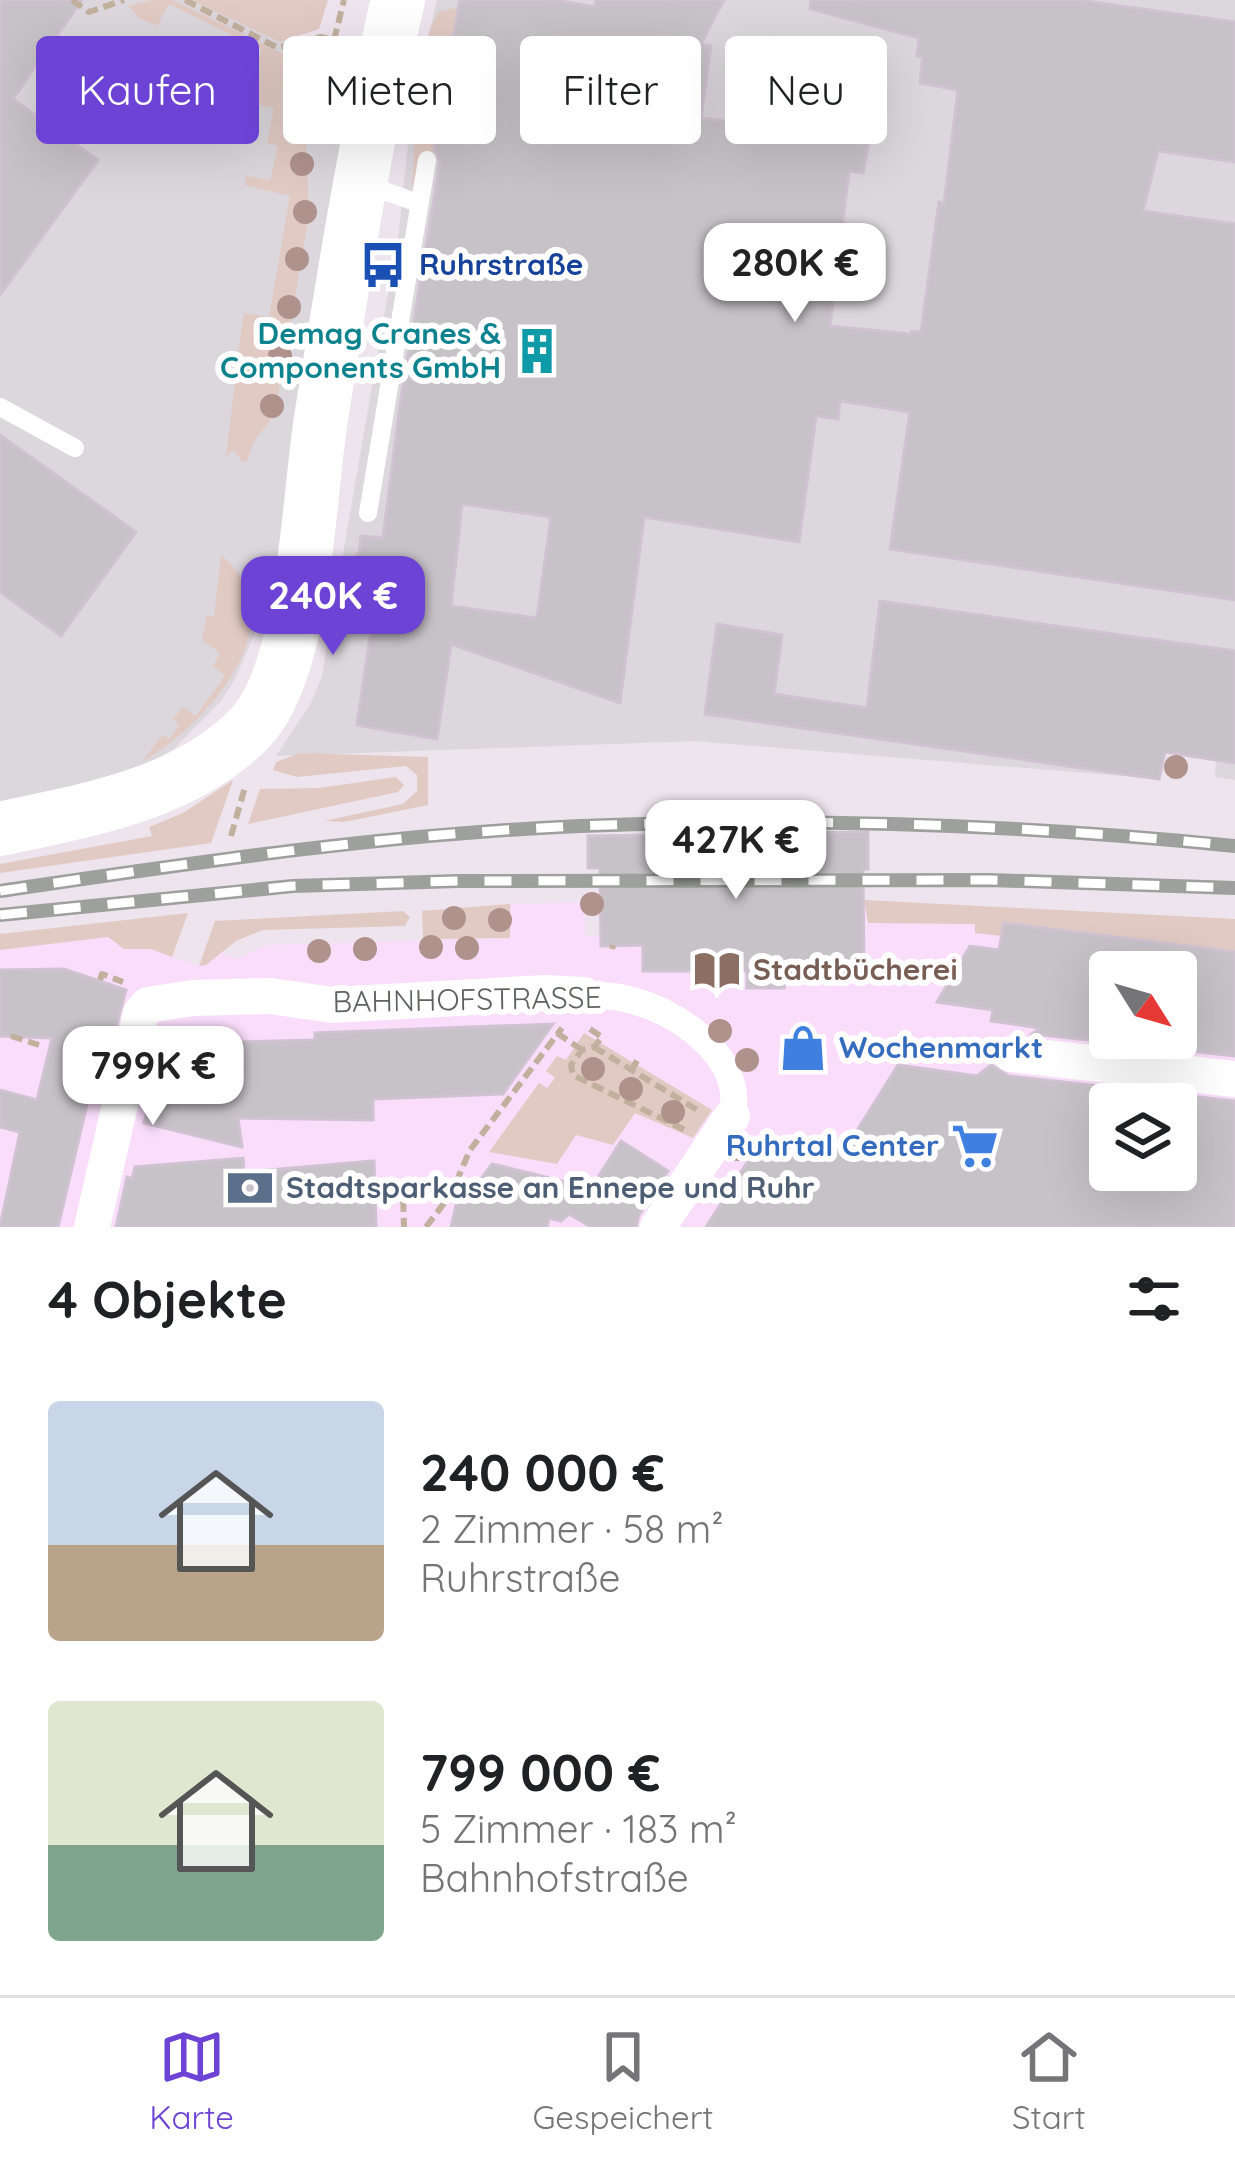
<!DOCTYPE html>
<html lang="de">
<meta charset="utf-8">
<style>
body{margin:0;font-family:Quicksand,sans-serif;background:#f2f2f2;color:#202124;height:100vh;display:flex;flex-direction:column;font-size:45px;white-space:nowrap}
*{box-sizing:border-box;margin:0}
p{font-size:39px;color:#757577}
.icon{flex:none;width:66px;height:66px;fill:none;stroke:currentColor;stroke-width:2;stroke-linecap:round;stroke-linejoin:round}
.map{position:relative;height:1227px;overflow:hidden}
.side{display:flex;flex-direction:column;background:#fff;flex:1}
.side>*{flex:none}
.guide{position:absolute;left:36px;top:36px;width:1164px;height:108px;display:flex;gap:24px}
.needle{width:78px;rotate:127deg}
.buttons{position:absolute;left:1089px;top:951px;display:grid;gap:24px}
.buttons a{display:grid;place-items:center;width:108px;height:108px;border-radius:12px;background:#fff;box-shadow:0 12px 48px #0002;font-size:60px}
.price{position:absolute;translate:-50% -102px;padding:0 27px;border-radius:24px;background:#fff;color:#222;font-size:39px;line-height:78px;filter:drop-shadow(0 3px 6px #0008)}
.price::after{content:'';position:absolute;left:50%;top:72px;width:36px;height:27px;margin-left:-18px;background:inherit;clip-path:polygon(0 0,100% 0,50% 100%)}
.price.current{background:#6c43d5;color:#fff}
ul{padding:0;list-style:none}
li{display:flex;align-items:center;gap:36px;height:300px;padding:0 48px}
li span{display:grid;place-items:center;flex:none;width:336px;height:240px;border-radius:12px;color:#555}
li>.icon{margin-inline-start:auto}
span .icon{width:144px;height:144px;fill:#fffc;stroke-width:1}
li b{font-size:51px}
h2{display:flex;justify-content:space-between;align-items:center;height:144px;padding:0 48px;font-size:51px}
.tag{padding:0 42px;border-radius:12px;background:#fff;box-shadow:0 12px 48px #0002;font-size:42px;line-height:108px}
.tag.current{background:#6c43d5;color:#fff}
.tabs{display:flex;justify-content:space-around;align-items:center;height:168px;border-top:3px solid #e0e0e0;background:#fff;font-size:33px;color:#757577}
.tabs a{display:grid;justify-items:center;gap:6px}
.tabs .current{color:#6c43d5}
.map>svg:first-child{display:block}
.commercial{fill:#f9ddfa;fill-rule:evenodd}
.industrial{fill:#dbd7dc}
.green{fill:#e2cac4}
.building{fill:#c7c1c8;stroke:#d0c3d1;stroke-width:3;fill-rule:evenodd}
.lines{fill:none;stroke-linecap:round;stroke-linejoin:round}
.path{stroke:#c2b09e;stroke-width:6;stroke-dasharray:12 6;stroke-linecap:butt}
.service{stroke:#fff;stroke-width:18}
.pedestrian{stroke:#fff;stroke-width:27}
.minor{stroke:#fff;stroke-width:36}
.secondary{stroke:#fff;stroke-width:54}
.rail-casing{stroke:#9ea09d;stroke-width:14}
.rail{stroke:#fff;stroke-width:9;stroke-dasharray:27;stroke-linecap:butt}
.tree{fill:#b0928d}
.labels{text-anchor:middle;stroke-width:12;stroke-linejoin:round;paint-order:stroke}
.transit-label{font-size:30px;font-weight:bold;fill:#164399;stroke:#fff;text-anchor:start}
.culture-label{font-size:30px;font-weight:bold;fill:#0d838f;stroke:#fff;text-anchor:end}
.education-label{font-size:30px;font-weight:bold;fill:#785e54;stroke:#fff;text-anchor:start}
.street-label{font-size:30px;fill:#5e635c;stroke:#fff}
.shop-label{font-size:30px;font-weight:bold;fill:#366cbe;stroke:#fff;text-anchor:start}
.service-label{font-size:30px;font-weight:bold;fill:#4e5e75;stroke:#fff;text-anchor:start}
</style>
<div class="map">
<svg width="1235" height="1227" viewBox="0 0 1235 1227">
<rect width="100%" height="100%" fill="#ede4ed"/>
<path class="commercial" d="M624,900h240l5,23h135l231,29v275h-1235v-277l108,-13 16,12h27l48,17 23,-14 15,7 28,-14 244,-7 1,-34 75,-2v34h15l1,10h23zM1110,972h66v66h-66zM1110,1104h66v66h-66z"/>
<g class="industrial">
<path d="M0,0h220l68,30 81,91 -76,509 -35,-5 -23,54 -14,22 -46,47 -34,20 -41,13 -100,21z"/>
<path d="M437,0h798v780l-20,-3 1,-17 -51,-8 -6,27 -464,-38 -419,15 35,-53 11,-27 77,-446 13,-124z"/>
</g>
<g class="green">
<path d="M152,0h21l108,53 39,-11 -5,24 -11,-2 -4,21 9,3 -2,34 -7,3 1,13 5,2 3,76 -33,190c-7,25 -23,26 -28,54l-6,2 -8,-12 -8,6 17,-139 1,-4 25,4 21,-121 -46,-11 3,-9 23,4 8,-34 -11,-3 7,-35 -14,-3 -9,-33 11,-22 -93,-46 -12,22 -18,-8 -11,-12z"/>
<path d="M192,0h136l-9,29 -39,13z"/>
<path d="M459,7l-26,146 -7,-1 -9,36 -5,-2c5,-47 1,-136 27,-174z"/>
<path d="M359,551l-4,35 22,4 -5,33 -32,-6 10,-58z"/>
<path d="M221,555c79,65 -14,170 -78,206l19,-26 7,4 10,-14 -6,-6 10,-12 13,9 29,-40 -12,-10 7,-13 -18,-13 5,-24h7z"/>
<path d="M300,753l128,4v48l-84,17 -20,-1 79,-17 14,-13v-16l-11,-9 -109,11 -24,-7 3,-8z"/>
<path d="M396,777l8,8 -6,7 -150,32 12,-35 59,-1z"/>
<path d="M233,780l-22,63 -211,30v-9l152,-28 -3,-9 34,-14z"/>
<path d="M864,900l371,19v33l-230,-29 -3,13 -27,-3v-9l-107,-1z"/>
<path d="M510,904v34l-87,1 -1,-28z"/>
<path d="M403,911l7,6 -5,9 -142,4 -27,11 -30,24 -7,1 16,-45z"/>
<path d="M188,913l-16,44 -21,-8h-27l-16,-12 -108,13v-16z"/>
<path d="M584,1033l128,77 -19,28 -58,-25 -22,32 -37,-10 -19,29 -68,-12 50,-69 8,5 8,-10 -9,-7 11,-15 9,4z"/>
</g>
<g class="building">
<path d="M0,0h82l-69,99 85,61 -98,135z"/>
<path d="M460,0h93l42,7 1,-7h128l-23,44 10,2 -10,72 168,23 -6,32 -14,-2 -19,155 81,8 1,-3 9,1 18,-130 5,2 14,-114 -38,-7 3,-26 -6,-1 2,-18 -109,-29 1,-9h267l157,22v140l-77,-11 -15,60 92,13v376l-345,-51 20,-137 -70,-11 -2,18 -22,-3 -17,126 -155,-25 -24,186 -169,-59 -14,95 -80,-14 20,-135 -22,-4 6,-50 22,2 18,-140 39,-236 -6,-14zM462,504l89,13 -14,101 -86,-12z"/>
<path d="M0,435l136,97 -75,104 -61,-44z"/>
<path d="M880,601l355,50v112l-70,-11 -6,27 -454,-65 12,-90 65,11 -8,59 93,14z"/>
<path d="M868,832v37h-5l1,106h-80v13h-37v-17h-104v-26l-42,1 -1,-78h-12v-32z"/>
<path d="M1004,923l231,29v104l-203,-22 8,-6 -49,-7 2,-11 -56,-8 33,-56 29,4zM1110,972h66v66h-66z"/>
<path d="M64,969l62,21 -18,67 -9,-3 -41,173h-58l20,-95 -20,-5v-37l37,10 15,-62 -52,-2v-66z"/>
<path d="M553,1024l-50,70 -130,5v21l-135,-2 4,29 -98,-24 20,-79 151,-4v-7z"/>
<path d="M898,1065l79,11 14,-11 18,11 226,25v126h-529l54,-85 28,17 63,-19zM1110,1104h66v66h-66z"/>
<path d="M621,1141l47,30 -29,44 -3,12h-45l-22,-13 -8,7 -12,-3 -2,9h-96l7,-30 8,2 26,-35 99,24z"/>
<path d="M243,1158l1,14 130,-11 2,66h-260l11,-50 5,2 3,-12z"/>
</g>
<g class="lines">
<g class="path">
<path d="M72,0l17,12 35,-12"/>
<path d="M185,0l93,48 43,-11 13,3 10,-40"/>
<path d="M231,836l14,-49"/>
<path d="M612,949l1,-4"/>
<path d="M100,980l2,-6 21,8"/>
<path d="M590,1029l12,8 -8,10 -12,3 -11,15 2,10 112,55"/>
<path d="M557,1033l25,17"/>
<path d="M11,1036l28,9"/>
<path d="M594,1047l105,64"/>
<path d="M631,1071l7,-12"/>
<path d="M375,1195l28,-3 1,35"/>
<path d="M426,1227l25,-33 19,-44 92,-122"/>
</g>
<g class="service">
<path d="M365,184l53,19"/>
<path d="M0,407l75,41"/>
<path d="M368,513l59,-353"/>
</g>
<path class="pedestrian" d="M584,995c12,1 26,0 38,3 53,10 124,58 110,118"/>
<g class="minor">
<path d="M1011,1054l224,25"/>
<path d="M92,1227l49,-214 7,-8 45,-7 77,-2 63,9 213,-12 38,2"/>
<path d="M658,1227l74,-111"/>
</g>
<path class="secondary" d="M0,829c86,-19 185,-34 250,-101 56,-58 58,-233 72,-316 22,-138 44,-276 76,-412"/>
<defs>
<g id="rail">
<path d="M0,891c192,-28 385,-57 580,-65 219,-9 437,-2 655,20"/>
<path d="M0,915l293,-29 165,-5 532,-1 245,8"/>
</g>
</defs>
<use href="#rail" class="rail-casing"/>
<use href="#rail" class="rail"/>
</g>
<g class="tree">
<circle cx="308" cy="56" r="12"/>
<circle cx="301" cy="112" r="12"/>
<circle cx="302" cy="164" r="12"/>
<circle cx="305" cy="212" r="12"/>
<circle cx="297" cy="259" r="12"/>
<circle cx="289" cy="307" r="12"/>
<circle cx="280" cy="356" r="12"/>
<circle cx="272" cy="406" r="12"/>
<circle cx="1176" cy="767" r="12"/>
<circle cx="592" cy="904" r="12"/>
<circle cx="454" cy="918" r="12"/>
<circle cx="500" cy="920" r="12"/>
<circle cx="431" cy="947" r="12"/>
<circle cx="467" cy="948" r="12"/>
<circle cx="365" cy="949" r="12"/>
<circle cx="319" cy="951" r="12"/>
<circle cx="720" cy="1031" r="12"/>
<circle cx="747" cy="1060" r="12"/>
<circle cx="593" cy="1069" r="12"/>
<circle cx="631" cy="1089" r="12"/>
<circle cx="673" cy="1112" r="12"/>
<circle cx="738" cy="1149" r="12"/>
</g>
<defs>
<symbol id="bus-bare" viewBox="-9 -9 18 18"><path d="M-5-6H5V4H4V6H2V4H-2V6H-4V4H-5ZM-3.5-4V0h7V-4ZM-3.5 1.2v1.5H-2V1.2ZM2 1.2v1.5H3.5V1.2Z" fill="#1a4fb4" stroke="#fff" stroke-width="2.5" paint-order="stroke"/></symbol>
<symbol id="building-bare" viewBox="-9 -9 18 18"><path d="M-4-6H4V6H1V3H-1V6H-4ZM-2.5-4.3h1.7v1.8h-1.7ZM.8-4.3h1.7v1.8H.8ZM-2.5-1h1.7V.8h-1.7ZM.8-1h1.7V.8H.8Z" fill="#0f9aa8" stroke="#fff" stroke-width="2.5" paint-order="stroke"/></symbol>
<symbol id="library-bare" viewBox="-9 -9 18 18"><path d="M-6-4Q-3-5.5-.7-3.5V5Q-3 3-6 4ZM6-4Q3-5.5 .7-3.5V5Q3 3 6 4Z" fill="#8d6e63" stroke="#fff" stroke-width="2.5" paint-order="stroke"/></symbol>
<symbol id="shop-bare" viewBox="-9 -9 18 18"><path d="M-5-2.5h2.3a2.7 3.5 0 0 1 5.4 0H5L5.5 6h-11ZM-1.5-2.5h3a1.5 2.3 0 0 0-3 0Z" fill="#3f7fe0" stroke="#fff" stroke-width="2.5" paint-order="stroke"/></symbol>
<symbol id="supermarket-bare" viewBox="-9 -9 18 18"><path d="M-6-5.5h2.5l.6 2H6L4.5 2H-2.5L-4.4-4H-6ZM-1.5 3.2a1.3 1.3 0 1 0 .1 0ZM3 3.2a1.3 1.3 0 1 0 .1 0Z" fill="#3f7fe0" stroke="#fff" stroke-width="2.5" paint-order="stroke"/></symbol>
<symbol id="bank-bare" viewBox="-9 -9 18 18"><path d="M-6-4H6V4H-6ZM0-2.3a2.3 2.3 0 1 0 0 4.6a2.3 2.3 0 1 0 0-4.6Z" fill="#5c6f8a" stroke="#fff" stroke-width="2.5" paint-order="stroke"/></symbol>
</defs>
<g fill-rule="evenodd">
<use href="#bus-bare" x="350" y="232" width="66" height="66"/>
<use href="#building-bare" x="504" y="318" width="66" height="66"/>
<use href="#library-bare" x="684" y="937" width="66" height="66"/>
<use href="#shop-bare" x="770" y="1015" width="66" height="66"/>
<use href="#supermarket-bare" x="942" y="1113" width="66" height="66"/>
<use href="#bank-bare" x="217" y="1155" width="66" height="66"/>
</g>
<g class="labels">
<g class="transit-label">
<text x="419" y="275">Ruhrstraße</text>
</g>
<g class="culture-label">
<text x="501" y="344">Demag Cranes &amp;<tspan x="501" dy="34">Components GmbH</tspan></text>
</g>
<g class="education-label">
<text x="753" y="980">Stadtbücherei</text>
</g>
<g class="street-label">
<text transform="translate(467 1000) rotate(-1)" y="10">BAHNHOFSTRASSE</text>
</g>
<g class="shop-label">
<text x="839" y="1058">Wochenmarkt</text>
<text x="939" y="1156" text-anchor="end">Ruhrtal Center</text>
</g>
<g class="service-label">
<text x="286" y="1198">Stadtsparkasse an Ennepe und Ruhr</text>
</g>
</g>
</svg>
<div class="buttons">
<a><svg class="needle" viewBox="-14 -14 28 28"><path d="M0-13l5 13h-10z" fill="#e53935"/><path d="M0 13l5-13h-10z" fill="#757577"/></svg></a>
<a><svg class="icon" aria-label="layers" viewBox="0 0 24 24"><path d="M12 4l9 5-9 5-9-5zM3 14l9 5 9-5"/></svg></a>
</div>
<b class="price" style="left:795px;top:325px">280K €</b>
<b class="price current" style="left:333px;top:658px">240K €</b>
<b class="price" style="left:736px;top:902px">427K €</b>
<b class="price" style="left:153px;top:1128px">799K €</b>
<div class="guide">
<a class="tag current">Kaufen</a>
<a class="tag">Mieten</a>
<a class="tag">Filter</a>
<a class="tag">Neu</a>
</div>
</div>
<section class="side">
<h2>4 Objekte<svg class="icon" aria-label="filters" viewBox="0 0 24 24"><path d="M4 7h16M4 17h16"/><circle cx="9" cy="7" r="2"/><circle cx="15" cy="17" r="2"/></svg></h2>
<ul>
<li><span style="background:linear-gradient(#c9d6e8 60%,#b9a48a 0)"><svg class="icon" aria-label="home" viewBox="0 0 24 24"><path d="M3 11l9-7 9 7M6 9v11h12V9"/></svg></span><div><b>240 000 €</b><p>2 Zimmer · 58 m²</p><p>Ruhrstraße</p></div></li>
<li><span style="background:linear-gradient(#dfe7d0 60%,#7fa58c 0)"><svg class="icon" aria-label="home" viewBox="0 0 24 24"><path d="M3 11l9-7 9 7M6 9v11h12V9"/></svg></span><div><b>799 000 €</b><p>5 Zimmer · 183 m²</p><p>Bahnhofstraße</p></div></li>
</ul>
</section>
<nav class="tabs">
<a class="current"><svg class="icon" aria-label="map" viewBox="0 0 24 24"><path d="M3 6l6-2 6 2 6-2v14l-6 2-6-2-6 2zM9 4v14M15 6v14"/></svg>Karte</a>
<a><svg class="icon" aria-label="saved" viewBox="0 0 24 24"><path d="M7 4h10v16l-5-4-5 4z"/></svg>Gespeichert</a>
<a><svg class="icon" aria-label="home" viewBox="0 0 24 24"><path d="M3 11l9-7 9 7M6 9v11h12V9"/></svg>Start</a>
</nav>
